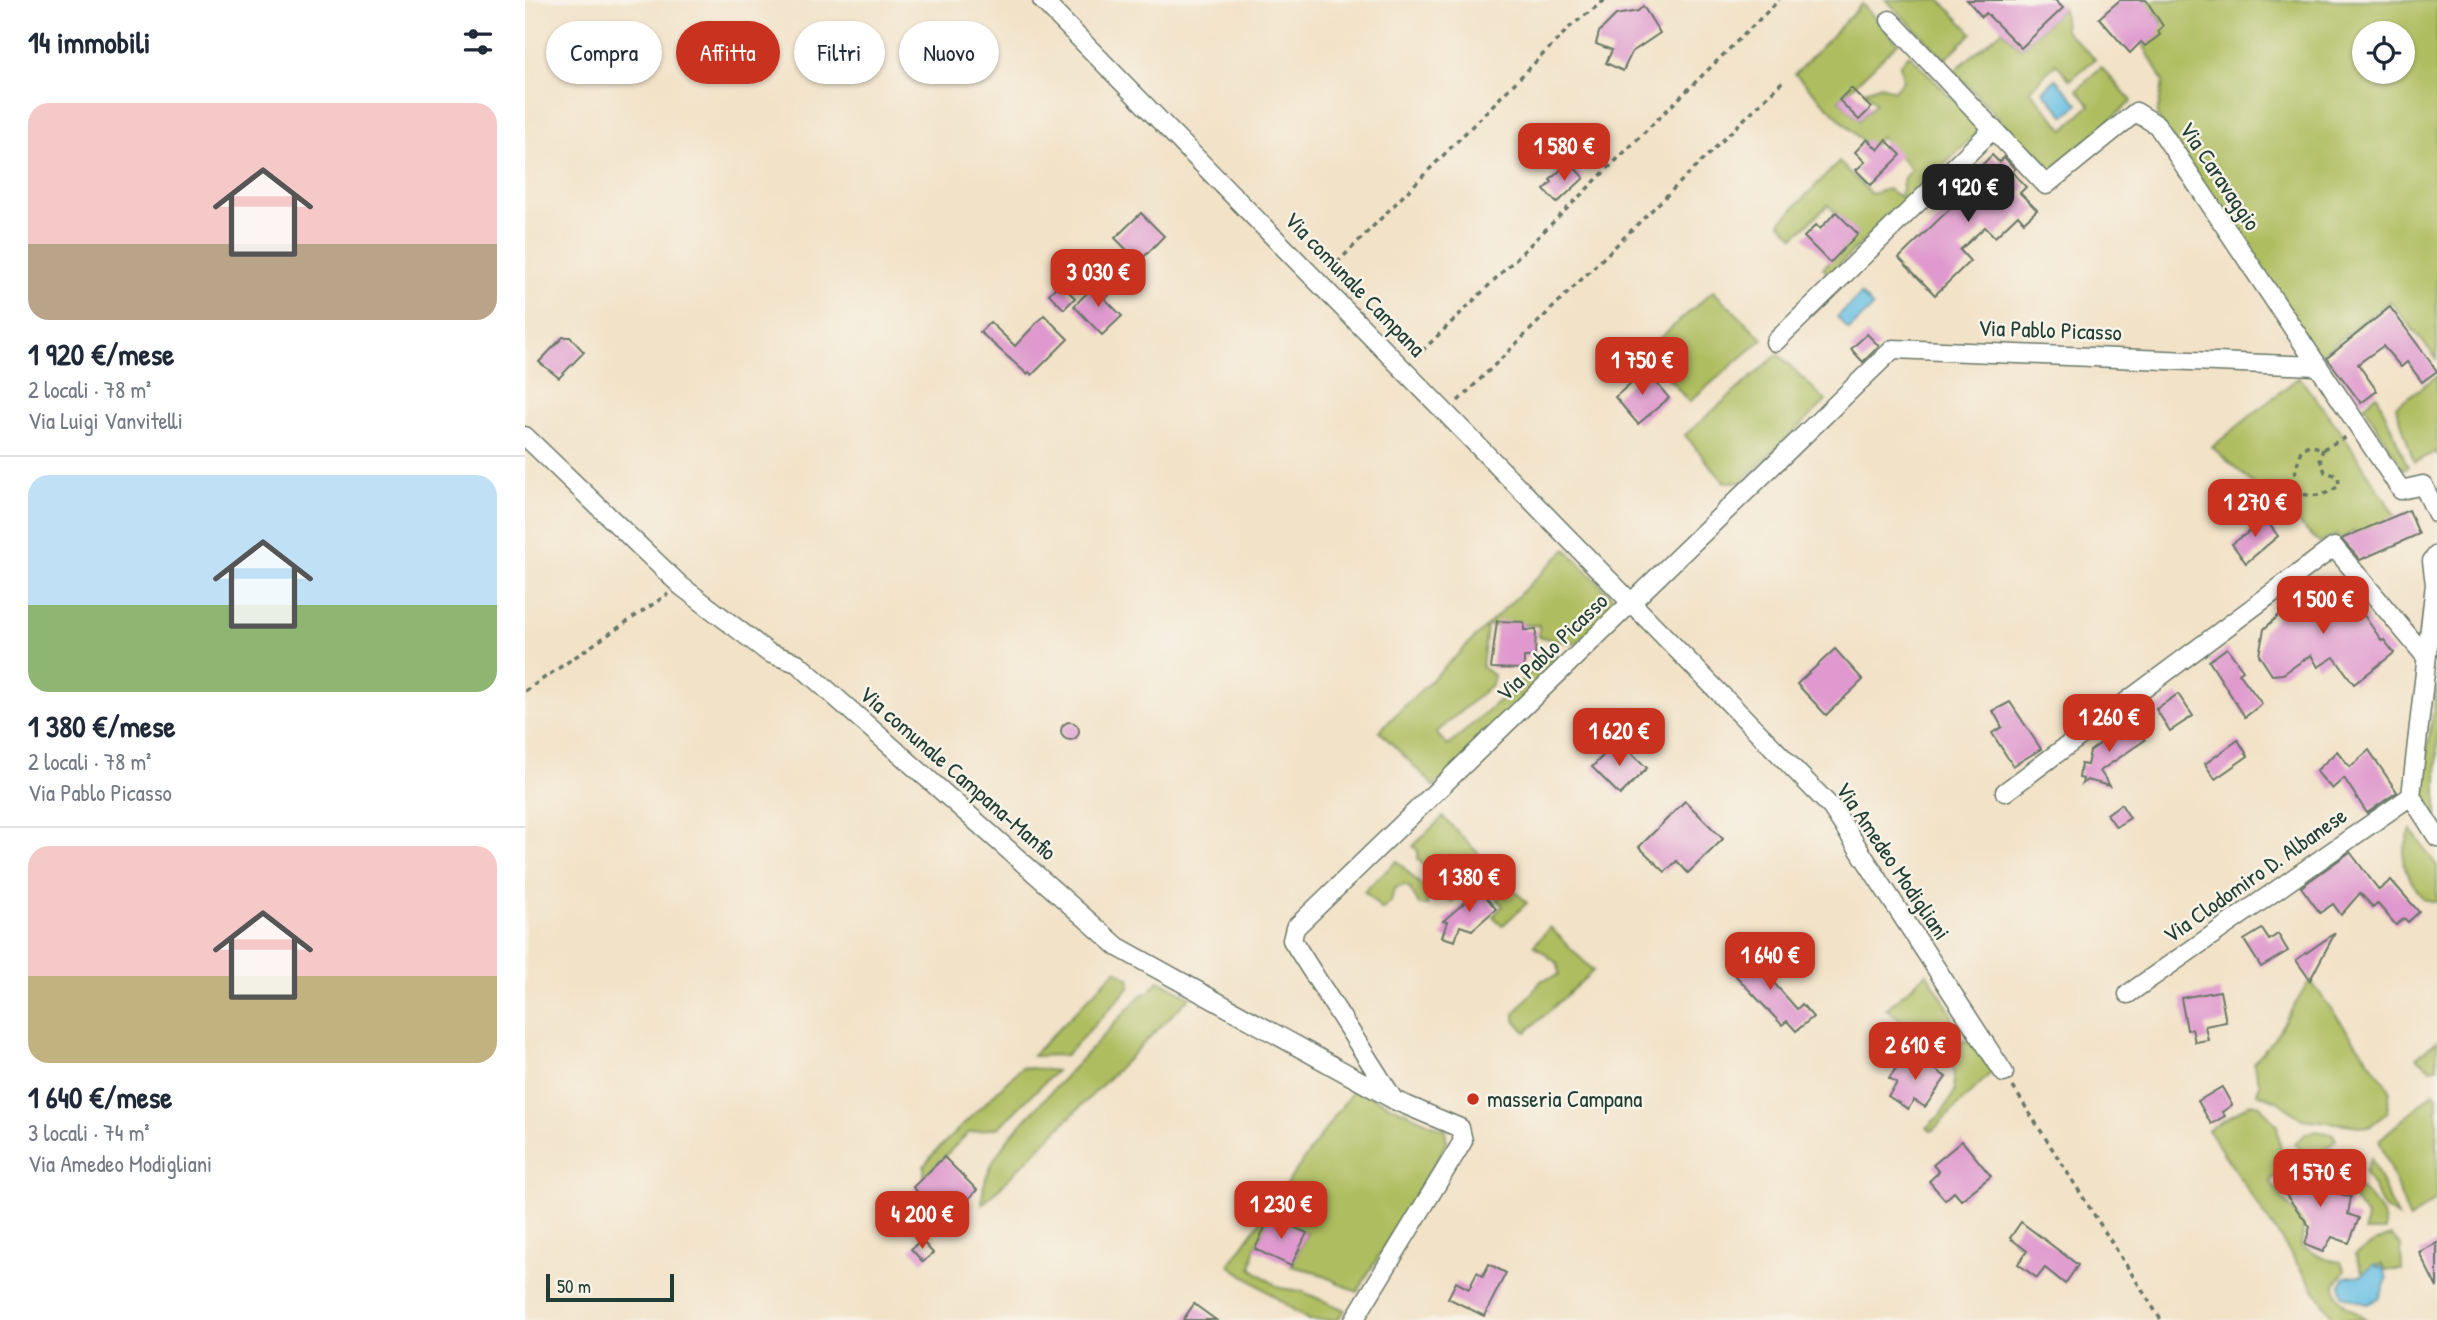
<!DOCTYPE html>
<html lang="it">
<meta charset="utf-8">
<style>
body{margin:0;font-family:"Patrick Hand",sans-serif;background:#f2f2f3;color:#1f2937;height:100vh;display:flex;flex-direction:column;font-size:26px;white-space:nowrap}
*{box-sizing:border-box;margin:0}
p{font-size:23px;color:#747a83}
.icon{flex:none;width:38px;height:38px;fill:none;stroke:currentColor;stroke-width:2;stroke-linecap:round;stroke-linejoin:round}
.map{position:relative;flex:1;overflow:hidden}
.panel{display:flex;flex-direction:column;background:#fff;width:525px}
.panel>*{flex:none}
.guide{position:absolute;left:21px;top:21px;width:665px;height:63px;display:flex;gap:14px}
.fabs{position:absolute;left:1827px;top:21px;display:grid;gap:14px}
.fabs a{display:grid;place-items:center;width:63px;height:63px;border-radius:50%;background:#fff;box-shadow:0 2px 5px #0004;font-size:35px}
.scale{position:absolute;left:21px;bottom:18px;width:128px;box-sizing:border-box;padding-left:7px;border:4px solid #1f3d34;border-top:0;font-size:19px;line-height:24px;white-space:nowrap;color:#1f3d34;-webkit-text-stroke:5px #f7f3e8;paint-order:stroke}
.price{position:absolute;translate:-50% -60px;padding:0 16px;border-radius:14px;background:#c8321e;color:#fff;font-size:23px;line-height:46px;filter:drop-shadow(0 2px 4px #0008)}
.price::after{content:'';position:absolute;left:50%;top:42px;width:21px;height:16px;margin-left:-10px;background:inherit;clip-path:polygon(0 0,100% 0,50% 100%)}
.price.on{background:#222;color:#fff}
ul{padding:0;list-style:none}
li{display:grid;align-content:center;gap:14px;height:371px;padding:0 28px}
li+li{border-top:2px solid #e0e1e3}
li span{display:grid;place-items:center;height:217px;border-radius:21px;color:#555}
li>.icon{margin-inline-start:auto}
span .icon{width:126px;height:126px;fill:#fffc;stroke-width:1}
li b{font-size:30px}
h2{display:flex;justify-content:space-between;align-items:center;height:84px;padding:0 28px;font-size:30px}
.pill{padding:0 24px;border-radius:32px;background:#fff;box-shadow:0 2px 5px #0004;font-size:24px;line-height:63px}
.pill.on{background:#c8321e;color:#fff}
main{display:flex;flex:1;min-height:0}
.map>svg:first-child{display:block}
.green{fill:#aebd5f;stroke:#667d4a;stroke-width:2;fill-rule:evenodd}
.water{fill:#66bfe4;stroke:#427e8c;stroke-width:2}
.building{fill:#df99ce}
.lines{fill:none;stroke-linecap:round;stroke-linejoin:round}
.street-casing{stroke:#697767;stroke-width:21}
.path{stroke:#697767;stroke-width:3.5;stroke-dasharray:5 5;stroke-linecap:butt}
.street{stroke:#fff;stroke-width:18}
.poi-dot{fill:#c8321e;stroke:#f7f3e8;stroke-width:2.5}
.labels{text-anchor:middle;stroke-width:5;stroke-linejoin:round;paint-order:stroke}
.street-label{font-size:23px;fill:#1f3d34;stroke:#f7f3e8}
.poi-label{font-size:23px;fill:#1f3d34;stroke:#f7f3e8;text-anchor:start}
</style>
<main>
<section class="panel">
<h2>14 immobili<svg class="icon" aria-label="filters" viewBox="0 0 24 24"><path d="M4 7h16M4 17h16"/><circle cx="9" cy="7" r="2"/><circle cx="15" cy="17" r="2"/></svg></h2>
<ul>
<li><span style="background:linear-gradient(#f6c9c9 65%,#b9a48a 0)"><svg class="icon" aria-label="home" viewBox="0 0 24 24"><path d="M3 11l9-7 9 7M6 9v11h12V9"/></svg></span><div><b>1 920 €/mese</b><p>2 locali · 78 m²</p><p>Via Luigi Vanvitelli</p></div></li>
<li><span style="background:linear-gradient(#bfe0f5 60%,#8fb573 0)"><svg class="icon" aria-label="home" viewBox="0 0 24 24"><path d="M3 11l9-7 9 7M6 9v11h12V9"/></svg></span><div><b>1 380 €/mese</b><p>2 locali · 78 m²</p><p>Via Pablo Picasso</p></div></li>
<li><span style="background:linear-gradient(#f6c9c9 60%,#c2b280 0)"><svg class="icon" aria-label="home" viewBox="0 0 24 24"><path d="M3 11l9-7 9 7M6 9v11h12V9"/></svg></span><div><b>1 640 €/mese</b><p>3 locali · 74 m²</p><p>Via Amedeo Modigliani</p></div></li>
</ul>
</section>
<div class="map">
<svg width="1912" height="1320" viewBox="0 0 1912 1320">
<rect width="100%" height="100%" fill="#f7f3e8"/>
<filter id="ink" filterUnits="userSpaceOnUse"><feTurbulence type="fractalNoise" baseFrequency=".0143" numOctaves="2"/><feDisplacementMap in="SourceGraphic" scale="14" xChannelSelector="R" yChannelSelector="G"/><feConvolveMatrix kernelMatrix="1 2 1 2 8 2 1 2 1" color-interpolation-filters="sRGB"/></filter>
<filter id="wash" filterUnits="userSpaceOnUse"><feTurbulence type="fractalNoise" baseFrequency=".00686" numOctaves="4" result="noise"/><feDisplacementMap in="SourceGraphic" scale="28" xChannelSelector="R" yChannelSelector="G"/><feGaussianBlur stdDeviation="1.57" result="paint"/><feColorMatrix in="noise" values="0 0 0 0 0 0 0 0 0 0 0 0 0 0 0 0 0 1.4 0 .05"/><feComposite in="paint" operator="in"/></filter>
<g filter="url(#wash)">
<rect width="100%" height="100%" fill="#f2e2c7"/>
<g class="green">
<path d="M1361,0h54l32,33 -27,26z"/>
<path d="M1618,0h294v359l-47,-58 -73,56 -160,-241 6,-34 -22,-42 21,-18zM1839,33h39v39h-39z"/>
<path d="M1337,4l36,39 -59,57 20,20 17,-17 -11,-12 16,-6 12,6 10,-10 -3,-16 9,-11 73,75 -153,145 -6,-6 34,-34 -29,-29 -34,32 -14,-15 59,-60 32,32 17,-5 12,8 4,-19 7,-9 -30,-32 -11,12 -75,-75z"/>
<path d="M1538,8l2,22 30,29 -25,21 -14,-17 -26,27 34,40 26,-25 -13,-15 24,-23 31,34 -82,71 -96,-101 48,-41 19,18z"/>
<path d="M1188,291l50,48 -74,63 -44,-51z"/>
<path d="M1253,354l48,47 -85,81h-17l-39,-47z"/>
<path d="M1912,376v79l-2,-3 -21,10 -18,-56z"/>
<path d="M1774,377l43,56 54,84 -41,18 -1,-3 -14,7 -4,-4 -16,8 -108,-96z"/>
<path d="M1852,395l31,72 -5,2 -39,-63z"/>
<path d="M1041,549l52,54 -42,41 -37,-7v-12l-52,1 -5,41 12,9 -2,8 -56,49 12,13 84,-75 21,-14h12l-130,130 -56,-56z"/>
<path d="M1912,687v133l-17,-24z"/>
<path d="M918,817l84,86 -25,23 -9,-10 10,-10 -25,-29 -27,25 -4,-10 -29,-33v-8l-5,-5z"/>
<path d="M1886,830l26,36v36l-14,-3c-19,-30 -27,-34 -12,-69z"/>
<path d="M872,861l31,31 -1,14 -8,-1 -10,-18 -6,-2 -9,4 -3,13 -9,8 -18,-19z"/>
<path d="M1025,927l43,44 -67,61 -11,-12v-7l27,-33 17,-5 -1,-11 -24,-19z"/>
<path d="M591,970l14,9 -1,9 -63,67 -34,1z"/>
<path d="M1402,973l25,41 1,8 -12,5 6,6c-28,16 -39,-11 -61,-24z"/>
<path d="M634,980l31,17 -208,208c0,-29 12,-47 28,-69l131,-141 8,-3z"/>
<path d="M1785,980l80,109 -3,24 -18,14 -67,-8 -25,-18 -20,-8 3,-9 -7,-21 20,-23z"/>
<path d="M1440,1040l9,6 18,26 -60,59 -5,-4 14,-13 14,-23 -4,-41z"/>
<path d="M1912,1041v26l-6,2 -14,-12z"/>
<path d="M497,1067l34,4 -57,56 -31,6 -44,44v-11l9,-12z"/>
<path d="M829,1089l91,41 2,13 -90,149 -41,-20 -25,-6 16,-33 -37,-16 -15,32 -4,19 29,20 21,3 44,19 -8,10h-29l-79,-55z"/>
<path d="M1909,1092l3,4v102l-27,22 -31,-80z"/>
<path d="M1726,1103l9,2 17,21 7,43 -14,12 34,45 -3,20 24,13 16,3 4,9 -10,13c1,21 18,24 32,36l-33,-1 -126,-189z"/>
<path d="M1789,1131l19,3 3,6 -17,15 15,19 -9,7 -30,-38 10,-9z"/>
<path d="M1846,1158l26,59 -13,-9 -19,-36z"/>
<path d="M1825,1181c14,8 38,33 35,50h-20l2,-15 -25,-31z"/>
<path d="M1866,1236l10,10 1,24h-15l-6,-6 -18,9 -8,-18 22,-14z"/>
</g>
<g class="water">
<path d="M1531,79l22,25 -13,12 -22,-25z"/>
<path d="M1336,294l12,13 -24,23 -12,-13z"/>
<path d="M1849,1265l10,4 3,10 -8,20 -12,5 -24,-8 -3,-11 5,-8 17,-2z"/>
</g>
<g id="blocks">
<g class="building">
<path d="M1442,0h88l8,8 -42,40 -35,-35 -4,4z"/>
<path d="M1595,0h26l17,26 -5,5 2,4 -15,11 -4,-4 -11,11 -31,-35z"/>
<path d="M1118,6l17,27 -28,19 -9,19 -17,-8 6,-13 -16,-6 3,-12 17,-17 22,-4z"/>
<path d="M1326,88l20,20 -12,12 -20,-20z"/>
<path d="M1342,139l11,11 8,-10 15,15 -30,30 -15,-15 9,-8 -10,-10z"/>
<path d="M1467,155l7,7 5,-5 11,12 -3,3 14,15 -6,6 17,17 -13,12 -6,-7 -23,22 -10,-10 -25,23 10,11 -35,34 -36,-37 61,-59 -2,-2 23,-22 -5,-4z"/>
<path d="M1044,162l15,16 -27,25 -13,-13 8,-8 -2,-2z"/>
<path d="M1311,212l22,22 -28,29 -26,-26 12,-12 4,4z"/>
<path d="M616,213l23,23 -25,26 -24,-24z"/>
<path d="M535,283l15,15 -11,11 -15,-15z"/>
<path d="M572,283l12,12 -4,4 17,17 -20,19 -28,-29z"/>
<path d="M1865,307l47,64 -15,11 -15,-20 -6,5 -18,-21 -25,18 19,27 -16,12 -34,-45z"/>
<path d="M519,315l24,24 -36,36 -3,-3 -2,2 -47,-42 10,-10 25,24z"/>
<path d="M1342,334l12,12 -16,16 -12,-13z"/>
<path d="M38,337h7l14,15 -25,26 -20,-16z"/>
<path d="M1121,370l23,28 -31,26 -23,-27z"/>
<path d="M1884,510l10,24 -59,26 -19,-21z"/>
<path d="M1736,513l17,23 -32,27 -14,-19 22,-16 -5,-7z"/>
<path d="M1817,584l40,57 2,-1 10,13 -40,31 -20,-27 -16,10 -7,-12 -28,19 -11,1 -13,-20 5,-26 25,-23 -2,-3 18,-13 8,14z"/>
<path d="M972,621l27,1v8h12l-1,27h-11v12l-33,-1z"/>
<path d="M1702,648l16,22 -4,3 23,31 -17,13 -36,-56z"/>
<path d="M1310,649l28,31 -37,35 -29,-31z"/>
<path d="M1653,694l15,22 -23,15 -14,-22z"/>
<path d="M1485,702l31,47 -28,17 -21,-33 10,-6 -9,-16z"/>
<circle cx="545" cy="731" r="9"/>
<path d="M1609,726l11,14 -45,31 10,15 -23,-6 -5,4 1,-5 -4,-1 2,-14 6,1 3,-14 28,-21 3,5z"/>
<path d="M1093,740l29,28 -27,27 -28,-28z"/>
<path d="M1713,740l10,16 -33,23 -10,-15z"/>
<path d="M1844,750l28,42 -30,21 -23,-35 -12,11 -16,-18 21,-20 13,16z"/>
<path d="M1160,801l38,38 -35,34 -11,-12 -12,11 -26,-25z"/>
<path d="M1596,804l9,14 -14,9 -9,-13z"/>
<path d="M1825,852l29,38 12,-10 28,32 -11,10 -4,-4 -8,7 -19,-22 -4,4 -13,-14 -19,22 -8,-11 -13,9 -19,-26z"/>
<path d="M950,884l21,25 -24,21 -12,-4 -5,15 -13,-4 5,-15 -4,-1 27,-23 -5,-5z"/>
<path d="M1737,929l7,11 9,-6 10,17 -27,16 -17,-27z"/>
<path d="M1810,933l-25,47 -14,-20z"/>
<path d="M1228,947l11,13 -6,5 39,44 5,-5 11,13 -17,14 -9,-10 -5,4 -46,-49 8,-7 -8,-8z"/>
<path d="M1695,991l6,31 -21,4 3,14 -13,2 -3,-13 -5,1 -6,-32z"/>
<path d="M1383,1051l38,26 -21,30 -11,-7 -6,9 -20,-13 9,-13 -8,-5z"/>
<path d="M1697,1087l10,18 -10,7 3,4 -14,8 -13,-23z"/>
<path d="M1437,1141l29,35 -30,24 -7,-8 -9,8 -16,-19 10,-9 -6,-7z"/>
<path d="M419,1157l33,33 -34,36 -17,-17 4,-4 -17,-18z"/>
<path d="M1770,1167l9,9 6,-5 12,14 6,-5 13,14 10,3 -3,17 11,4 -10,25 -17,-6 -9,15 -18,-7 5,-18 -33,-44z"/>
<path d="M745,1216l37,17 -16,33 -36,-17z"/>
<path d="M1496,1222l57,43 -13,19 -20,-16 -8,10 -19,-14 9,-13 -17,-13z"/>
<path d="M396,1240l12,13 -10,9 -12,-13z"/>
<path d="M1912,1243v45l-18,-36z"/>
<path d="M964,1264l17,9 -22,43 -36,-18 8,-16 13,7 8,-17 6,4z"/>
<path d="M669,1304l22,16h-33z"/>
</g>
</g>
</g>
<g filter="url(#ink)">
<use href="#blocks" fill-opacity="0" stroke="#697767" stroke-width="2"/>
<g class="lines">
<defs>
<g id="street">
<path d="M517,0l790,808 172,265"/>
<path d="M1365,20l156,165 90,-73 21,13 244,365 22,-5 14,29"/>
<path d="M1250,342l218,-213"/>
<path d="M0,436l156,150 88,67 28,10 321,284 273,151"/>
<path d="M1912,555l-5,6 3,23 -24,212 26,41"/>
<path d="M1480,792l329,-245 92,110"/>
<path d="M1603,994l283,-198"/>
<path d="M829,1320l109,-179 -3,-13 -66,-28 -102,-160 3,-12 598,-579 424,17"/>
</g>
</defs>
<use href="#street" class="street-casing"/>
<g class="path">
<path d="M805,270l241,-244 34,-26"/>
<path d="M890,358l364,-358"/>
<path d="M933,401l327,-322"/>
<path d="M1798,449l-3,10 5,13 13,4 1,9c-11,11 -28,13 -42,7l-3,-14 7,-29 8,-4 14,4 25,-13"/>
<path d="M0,691l143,-97"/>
<path d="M1488,1087l148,233"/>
</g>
<use href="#street" class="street"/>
</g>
</g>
<circle class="poi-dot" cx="948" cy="1099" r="7"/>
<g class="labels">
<g class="street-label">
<text transform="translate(1695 176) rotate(56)" y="8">Via Caravaggio</text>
<text transform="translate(830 284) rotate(46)" y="8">Via comunale Campana</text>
<text transform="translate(1525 330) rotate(2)" y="8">Via Pablo Picasso</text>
<text transform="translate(1027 647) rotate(-44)" y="8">Via Pablo Picasso</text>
<text transform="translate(433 773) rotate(41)" y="8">Via comunale Campana-Manfio</text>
<text transform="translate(1368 861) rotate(56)" y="8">Via Amedeo Modigliani</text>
<text transform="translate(1730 875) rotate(-35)" y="8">Via Clodomiro D. Albanese</text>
</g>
<g class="poi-label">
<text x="962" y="1107">masseria Campana</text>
</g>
</g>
</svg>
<div class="fabs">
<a><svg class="icon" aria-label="locate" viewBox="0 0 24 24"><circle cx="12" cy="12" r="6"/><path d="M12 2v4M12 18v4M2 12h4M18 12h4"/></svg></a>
</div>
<div class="scale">50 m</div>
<b class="price" style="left:1039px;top:183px">1 580 €</b>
<b class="price on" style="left:1443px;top:224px">1 920 €</b>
<b class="price" style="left:573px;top:309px">3 030 €</b>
<b class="price" style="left:1117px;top:397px">1 750 €</b>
<b class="price" style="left:1730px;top:539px">1 270 €</b>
<b class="price" style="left:1798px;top:636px">1 500 €</b>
<b class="price" style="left:1584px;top:754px">1 260 €</b>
<b class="price" style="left:1094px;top:768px">1 620 €</b>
<b class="price" style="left:944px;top:914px">1 380 €</b>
<b class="price" style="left:1245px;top:992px">1 640 €</b>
<b class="price" style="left:1390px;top:1082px">2 610 €</b>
<b class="price" style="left:1795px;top:1209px">1 570 €</b>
<b class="price" style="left:756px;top:1241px">1 230 €</b>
<b class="price" style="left:397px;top:1251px">4 200 €</b>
<div class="guide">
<a class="pill">Compra</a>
<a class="pill on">Affitta</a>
<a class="pill">Filtri</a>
<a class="pill">Nuovo</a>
</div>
</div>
</main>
